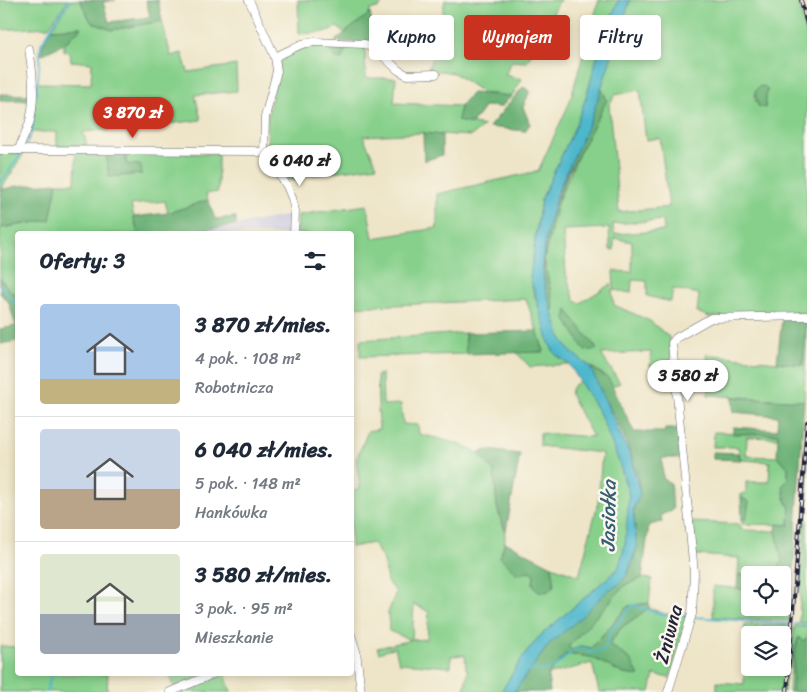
<!DOCTYPE html>
<html lang="pl">
<meta charset="utf-8">
<style>
body{margin:0;font-family:Sriracha,sans-serif;background:#f6f6f7;color:#1f2937;height:100vh;display:flex;flex-direction:column;font-size:19px;white-space:nowrap}
*{box-sizing:border-box;margin:0}
p{font-size:16px;color:#747a83}
.icon{flex:none;width:28px;height:28px;fill:none;stroke:currentColor;stroke-width:2;stroke-linecap:round;stroke-linejoin:round}
.map{position:relative;flex:1;overflow:hidden}
.panel{position:absolute;left:15px;top:231px;width:339px;height:445px;display:flex;flex-direction:column;background:#fff;border-radius:5px;box-shadow:0 2px 8px #0003}
.panel>*{flex:none}
.hud{position:absolute;left:369px;top:15px;width:362px;height:45px;display:flex;gap:10px}
.tools{position:absolute;left:741px;top:566px;display:grid;gap:10px}
.tools a{display:grid;place-items:center;width:50px;height:50px;border-radius:5px;background:#fff;box-shadow:0 2px 8px #0003;font-size:25px}
.price{position:absolute;translate:-50% -42px;padding:0 11px;border-radius:18px;background:#fff;color:#222;font-size:16px;line-height:32px;filter:drop-shadow(0 1px 2px #0008)}
.price::after{content:'';position:absolute;left:50%;top:30px;width:15px;height:11px;margin-left:-8px;background:inherit;clip-path:polygon(0 0,100% 0,50% 100%)}
.price.on{background:#c8321e;color:#fff}
ul{padding:0;list-style:none}
li{display:flex;align-items:center;gap:15px;height:125px;padding:0 25px}
li+li{border-top:1px solid #e0e1e3}
li span{display:grid;place-items:center;flex:none;width:140px;height:100px;border-radius:5px;color:#555}
li>.icon{margin-inline-start:auto}
span .icon{width:60px;height:60px;fill:#fffc;stroke-width:1}
li b{font-size:21px}
h2{display:flex;justify-content:space-between;align-items:center;height:60px;padding:0 25px;font-size:21px}
.pill{padding:0 18px;border-radius:5px;background:#fff;box-shadow:0 2px 8px #0003;font-size:18px;line-height:45px}
.pill.on{background:#c8321e;color:#fff}
.map>svg:first-child{display:block}
.industrial{fill:#c2c1dc}
.green{fill:#87d08b;stroke:#547963;fill-rule:evenodd}
.forest{fill:#6db277;stroke:#486a59}
.water{fill:#4eb7cc;stroke:#386c84}
.lines{fill:none;stroke-linecap:round;stroke-linejoin:round}
.stream{stroke:#4eb7cc;stroke-width:2}
.minor-casing{stroke:#69666c;stroke-width:9}
.minor{stroke:#fff;stroke-width:8}
.rail-casing{stroke:#22223b;stroke-width:4}
.rail{stroke:#fbf7ec;stroke-width:2;stroke-dasharray:5.5;stroke-linecap:butt}
.labels{text-anchor:middle;stroke-width:5;stroke-linejoin:round;paint-order:stroke}
.street-label{font-size:19px;fill:#22223b;stroke:#fbf7ec}
.water-label{font-size:20px;font-style:italic;fill:#345e75;stroke:#fbf7ec}
</style>
<div class="map">
<svg width="807" height="692" viewBox="0 0 807 692">
<rect width="100%" height="100%" fill="#fbf7ec"/>
<filter id="ink" filterUnits="userSpaceOnUse"><feTurbulence type="fractalNoise" baseFrequency=".02" numOctaves="2"/><feDisplacementMap in="SourceGraphic" scale="10" xChannelSelector="R" yChannelSelector="G"/><feConvolveMatrix kernelMatrix="1 2 1 2 8 2 1 2 1" color-interpolation-filters="sRGB"/></filter>
<filter id="wash" filterUnits="userSpaceOnUse"><feTurbulence type="fractalNoise" baseFrequency=".0096" numOctaves="4" result="noise"/><feDisplacementMap in="SourceGraphic" scale="20" xChannelSelector="R" yChannelSelector="G"/><feGaussianBlur stdDeviation="1.12" result="paint"/><feColorMatrix in="noise" values="0 0 0 0 0 0 0 0 0 0 0 0 0 0 0 0 0 1.4 0 .05"/><feComposite in="paint" operator="in"/></filter>
<g filter="url(#wash)">
<rect width="100%" height="100%" fill="#eee5c8"/>
<path class="industrial" d="M291,215l1,19h-121l65,-9z"/>
<g class="green">
<path d="M0,0h68l-19,27 -49,3z"/>
<path d="M71,0h9l11,22 21,8 50,-9 9,35 11,-3 6,19 48,-7 1,26 -42,4 6,25 -60,7 -17,-2 -6,4 -35,3 4,13 -30,2v-15h-30l9,-49 55,1 1,-21 -21,-2 -1,-9 -6,-1v-7l17,-17 -30,2z"/>
<path d="M298,0h85l-3,7 -10,3v3l-25,20 -8,-6 -12,5 -26,2z"/>
<path d="M445,0h115l-33,62 -15,-1 -7,14 17,4 -10,17 -29,-3 -29,-20 -26,-4 8,-23z"/>
<path d="M599,0h20l-16,35 -16,60 -12,32 -34,73 -6,37 -3,51 14,39 3,16 6,11 14,10 -39,3 -14,-15 28,-1 -18,-52 -175,8v-73h-54l1,-19 69,-10 6,33 64,-10v-34l101,-23 31,-67z"/>
<path d="M630,0h168l9,38v275l-98,4 -12,-5 2,-18 -26,-5 -2,13 -24,-6v-15l-15,-1 -1,13 -17,-3 -1,-19 19,1v-30l-18,-4v12h-4l-1,-22 -46,2 3,44 9,27 5,2 31,-19 3,21 36,16 19,16 3,30 -22,-1 1,-14 -50,2 19,29 -7,3c-10,-18 -33,-21 -45,-37 -9,-11 -12,-26 -17,-40h3l-10,-50 13,-56 48,-107 -4,-8zM764,86l3,3 -2,18 -10,-6v-9zM640,90l6,50 14,-2 9,69 -50,5 -10,-107 6,-10zM663,220l1,11 -50,3 -1,-10z"/>
<path d="M325,44l12,15 11,-14 17,2 1,31h30l-2,25 66,3 -2,15 26,5 -13,10 -48,-3 -60,3 14,30 -72,10 -12,5 -6,-2c-5,-7 -14,-17 -17,-26 -8,-29 3,-60 10,-89l2,-7 20,-10z"/>
<path d="M76,152h30l3,25 17,-13v-11l92,1v38l-12,2 2,6 -40,13 -3,-12 -34,4 7,29h-120l-1,59 -4,1 -13,-16v-50l50,-8 7,-37h18z"/>
<path d="M0,153h24l-24,38z"/>
<path d="M807,318l-3,83 -96,-6 1,-7h15v-17h-13l-5,-17 97,11 -4,-46z"/>
<path d="M465,333l1,21 -106,3v-17z"/>
<path d="M382,374l1,31 18,-1 2,20 15,1 1,9c23,6 69,12 76,40 2,10 0,21 2,31 4,25 14,23 3,52l21,17 8,-3 5,3 -1,10 6,7 8,1 7,-8 -2,-18 27,10 19,-73 4,-50 -62,-7v-13l53,4 -23,-43 2,-7 8,-6 20,33 13,29 16,52 -2,40 -6,31 -82,71 -17,21 -21,34h-37l4,-23h-2l-1,-14 -14,1v11l-52,-4 -4,-16 -16,6 -2,-5 34,-8 -22,-9 -1,-18 8,-21 -9,-10 -3,-21 -11,-18 -22,4v-56l9,-3 -4,-28 12,-29 11,-2 -2,-54zM414,604l15,8 -2,27 -15,1z"/>
<path d="M714,432l64,2v4l-31,-1 -1,19 31,1 11,10v12l-5,7 2,12 5,10 -1,17 -47,-1v-4l4,-1 2,-17 -7,-5v-3l5,-1v-11h23l1,-20 -29,-2 -3,-13h-25z"/>
<path d="M807,463v160l-8,-1z"/>
<path d="M692,522l47,2 4,6 33,1 7,31 -10,13h-35l1,-17 -43,-3z"/>
<path d="M642,578l10,1 -3,24 -21,3 -37,42 -9,-2 -10,4 -4,-3 57,-62z"/>
<path d="M713,586l37,4v18h32l1,-16h9l-2,29 -77,-4z"/>
<path d="M649,608l16,6 22,1 -17,63 -16,-3 -4,17h-51l-7,-29 -44,12 18,-21 25,3 33,17 14,1 -7,-15 -22,-16 13,-17z"/>
<path d="M745,624l44,2 -5,66h-67v-10l27,2 1,-22h5v6h32v-33h-32v4l-7,-1z"/>
<path d="M794,626l13,1v10l-4,5 -5,-4 -4,16 -2,38h-3z"/>
<path d="M0,646l17,1 1,27h90l-1,18h-107z"/>
<path d="M169,674h38l-33,13z"/>
<path d="M219,674h6l6,18h-43l-1,-5z"/>
</g>
<g class="forest">
<path d="M80,0h36l-13,2 6,20 41,-5 -4,-17h12l4,21 -50,9 -21,-8z"/>
<path d="M370,13l6,29 -9,1 -32,-2z"/>
<path d="M82,27l-18,17 -23,11 2,-11 8,-15z"/>
<path d="M325,44l23,1 -7,15 -4,-1z"/>
<path d="M764,86l3,3 -2,19 -7,-2 -3,-14 3,-5z"/>
<path d="M523,87l7,4 -7,16 7,17 -5,7 -36,-4z"/>
<path d="M601,88l6,12 -39,74 -11,29 -13,56 10,50h-3c-27,-84 27,-145 50,-221z"/>
<path d="M472,93l40,3 -11,11 -16,-1 -13,18 -14,-3 2,-15z"/>
<path d="M0,94l31,1 -1,7 -10,-2 -20,1z"/>
<path d="M423,133l19,2v20l-18,6z"/>
<path d="M106,152l20,1v11l15,1 1,9 -33,3z"/>
<path d="M57,183l-7,37 -50,8 1,-38 16,-4z"/>
<path d="M208,200l7,19 21,-2v8l-65,9h-33l-5,-17 35,-4z"/>
<path d="M0,278l13,16 5,-1 -1,48 -17,3v-15l16,-3 -7,-23 -9,-10z"/>
<path d="M567,310l30,39 -12,2 -20,-33z"/>
<path d="M782,319h17l6,5 -2,41 -26,-3z"/>
<path d="M537,331l7,21 -78,2 -1,-21z"/>
<path d="M590,367l19,12 25,53h30l1,-3h13l4,29h-20l1,20 8,6 2,26 -12,5 1,7 -13,3 -7,53 -17,7 -57,62 4,3 10,-4 9,2 37,-42 21,-3v5l-27,19 -13,17 22,16 8,16 -15,-2 -33,-17 -25,-3 -18,20 2,18h-36l35,-48 59,-54c28,-12 31,-44 26,-71 -3,-13 7,-20 5,-33 -4,-23 -13,-47 -24,-68 -9,-17 -19,-33 -25,-51z"/>
<path d="M733,397l71,4 -12,191h-9l-1,-17h-9l9,-13 -6,-31 1,-7 12,1 1,-17 -5,-10 -2,-12 5,-7v-12l-11,-10 1,-23h-45v-7l44,3 1,-14 -45,-4z"/>
<path d="M487,450l33,4 -14,77 -9,-24 -3,-35 -15,-19z"/>
<path d="M713,452l25,1 3,7 -28,-1z"/>
<path d="M741,497l8,5 -3,17 -4,1z"/>
<path d="M505,542l47,24c2,14 7,28 -14,25l-5,-7 1,-10 -5,-3 -12,3 -17,-17z"/>
<path d="M738,575l12,1v14l-13,-2z"/>
<path d="M799,637l4,5 4,-5v55h-15l2,-38z"/>
</g>
<path class="water" d="M619,0h11l-38,117 -35,76 -9,34 -6,37 3,24 16,50 8,12 21,17 41,90 9,38 -7,14 4,38 -11,30 -9,9 -9,4 -30,30 -29,24 -35,48h-13l21,-34 17,-21 79,-68 7,-24 4,-50 -10,-33 -19,-48 -31,-50 -14,-10 -6,-11 -19,-66 11,-77 34,-73 12,-32 16,-60z"/>
<g class="lines">
<g class="stream">
<path d="M807,0v2"/>
<path d="M37,94l4,-50 28,-44"/>
<path d="M26,145l7,-15 1,-11"/>
<path d="M0,184l21,-31"/>
<path d="M0,285l18,21"/>
<path d="M694,617l95,7"/>
<path d="M795,624l12,1"/>
<path d="M529,670c7,0 19,1 25,-3 12,-7 15,-19 31,-19l5,5 14,-2 7,-20 22,-26 30,10 27,1"/>
<path d="M46,692l6,-18"/>
</g>
</g>
</g>
<g filter="url(#ink)">
<g class="lines">
<defs>
<g id="minor">
<path d="M249,0l26,57 2,14 -12,46 -1,36 23,33 5,12 3,13 -1,23"/>
<path d="M275,57l27,-13 12,-2 51,2 14,8 19,18 9,5 29,-1"/>
<path d="M0,150l254,1 10,2"/>
<path d="M19,150c2,-9 7,-17 10,-26 7,-23 4,-51 0,-75"/>
<path d="M351,635l5,16 5,41"/>
<path d="M170,692l43,-18"/>
<path d="M668,692l24,-78 2,-41 -22,-230 4,-5 35,-20 96,-2"/>
</g>
</defs>
<use href="#minor" class="minor-casing"/>
<use href="#minor" class="minor"/>
<defs>
<g id="rail">
<path d="M801,0l6,25"/>
<path d="M787,692l20,-270"/>
</g>
</defs>
<use href="#rail" class="rail-casing"/>
<use href="#rail" class="rail"/>
</g>
</g>
<g class="labels">
<g class="street-label">
<text transform="translate(668 634) rotate(-75)" y="7">Żniwna</text>
</g>
<g class="water-label">
<text transform="translate(608 516) rotate(-89)" y="7">Jasiołka</text>
</g>
</g>
</svg>
<div class="tools">
<a><svg class="icon" aria-label="locate" viewBox="0 0 24 24"><circle cx="12" cy="12" r="6"/><path d="M12 2v4M12 18v4M2 12h4M18 12h4"/></svg></a>
<a><svg class="icon" aria-label="layers" viewBox="0 0 24 24"><path d="M12 4l9 5-9 5-9-5zM3 14l9 5 9-5"/></svg></a>
</div>
<b class="price on" style="left:133px;top:139px">3 870 zł</b>
<b class="price" style="left:300px;top:187px">6 040 zł</b>
<b class="price" style="left:688px;top:402px">3 580 zł</b>
<div class="hud">
<a class="pill">Kupno</a>
<a class="pill on">Wynajem</a>
<a class="pill">Filtry</a>
</div>
<section class="panel">
<h2>Oferty: 3<svg class="icon" aria-label="filters" viewBox="0 0 24 24"><path d="M4 7h16M4 17h16"/><circle cx="9" cy="7" r="2"/><circle cx="15" cy="17" r="2"/></svg></h2>
<ul>
<li><span style="background:linear-gradient(#a9c7e8 75%,#c2b280 0)"><svg class="icon" aria-label="home" viewBox="0 0 24 24"><path d="M3 11l9-7 9 7M6 9v11h12V9"/></svg></span><div><b>3 870 zł/mies.</b><p>4 pok. · 108 m²</p><p>Robotnicza</p></div></li>
<li><span style="background:linear-gradient(#c9d6e8 60%,#b9a48a 0)"><svg class="icon" aria-label="home" viewBox="0 0 24 24"><path d="M3 11l9-7 9 7M6 9v11h12V9"/></svg></span><div><b>6 040 zł/mies.</b><p>5 pok. · 148 m²</p><p>Hankówka</p></div></li>
<li><span style="background:linear-gradient(#dfe7d0 60%,#9aa5b1 0)"><svg class="icon" aria-label="home" viewBox="0 0 24 24"><path d="M3 11l9-7 9 7M6 9v11h12V9"/></svg></span><div><b>3 580 zł/mies.</b><p>3 pok. · 95 m²</p><p>Mieszkanie</p></div></li>
</ul>
</section>
</div>
